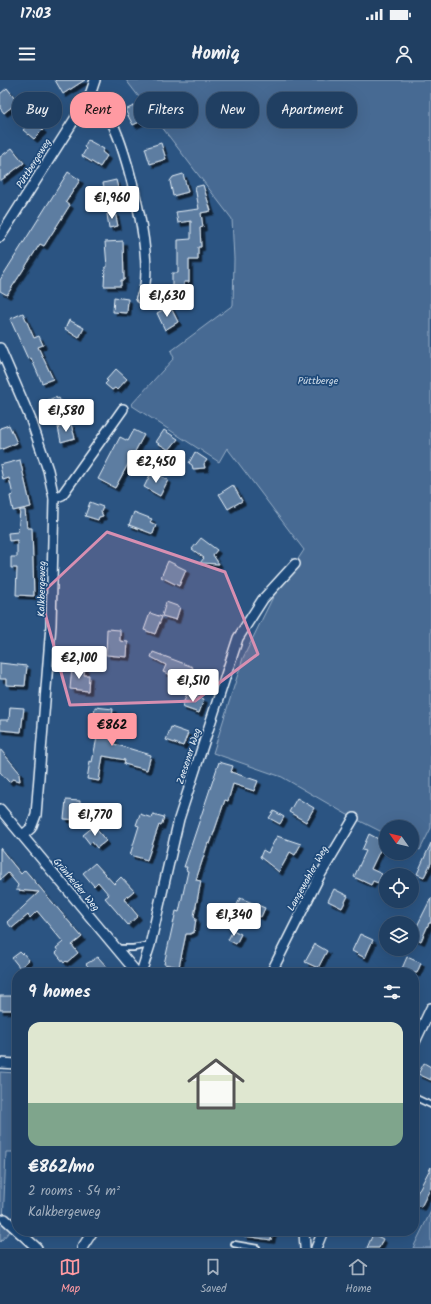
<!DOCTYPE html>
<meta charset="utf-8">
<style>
body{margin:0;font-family:Kalam,sans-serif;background:#2d4a6b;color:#f1f3f6;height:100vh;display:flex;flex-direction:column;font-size:15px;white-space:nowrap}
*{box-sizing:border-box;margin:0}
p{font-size:13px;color:#a2afbe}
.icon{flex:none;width:22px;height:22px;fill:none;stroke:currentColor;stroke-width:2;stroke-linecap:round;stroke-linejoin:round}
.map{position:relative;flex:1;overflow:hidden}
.sheet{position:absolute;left:12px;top:888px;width:407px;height:268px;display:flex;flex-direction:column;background:#203f62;border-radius:16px;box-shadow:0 4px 16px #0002,0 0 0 1px #3d5877}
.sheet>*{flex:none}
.guide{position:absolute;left:12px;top:12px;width:407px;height:36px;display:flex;gap:8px}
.needle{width:26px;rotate:304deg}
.controls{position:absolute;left:379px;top:740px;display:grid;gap:8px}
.controls a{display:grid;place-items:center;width:40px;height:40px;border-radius:50%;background:#203f62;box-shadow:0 4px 16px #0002,0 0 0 1px #3d5877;font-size:20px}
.price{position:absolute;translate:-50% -34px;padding:0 9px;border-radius:4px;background:#fff;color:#222;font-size:13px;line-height:26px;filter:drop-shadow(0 1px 2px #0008)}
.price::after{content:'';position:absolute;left:50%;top:24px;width:12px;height:9px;margin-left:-6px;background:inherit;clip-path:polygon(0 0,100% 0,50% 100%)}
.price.current{background:#ff9aa2;color:#111}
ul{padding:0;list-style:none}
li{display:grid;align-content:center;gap:8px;height:212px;padding:0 16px}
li+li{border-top:1px solid #3d5877}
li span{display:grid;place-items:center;height:124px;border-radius:12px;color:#555}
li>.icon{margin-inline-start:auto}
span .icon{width:72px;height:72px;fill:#fffc;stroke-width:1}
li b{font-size:17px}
h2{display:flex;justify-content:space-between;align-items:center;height:48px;padding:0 16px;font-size:17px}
.chip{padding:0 14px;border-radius:16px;background:#203f62;box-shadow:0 4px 16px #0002,0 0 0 1px #3d5877;font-size:14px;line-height:36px}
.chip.current{background:#ff9aa2;color:#111}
.status{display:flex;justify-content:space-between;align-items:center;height:28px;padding:0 20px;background:#203f62;direction:ltr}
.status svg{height:11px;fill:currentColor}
header{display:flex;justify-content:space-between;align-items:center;height:52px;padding:0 16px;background:#203f62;font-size:18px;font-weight:800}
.tabs{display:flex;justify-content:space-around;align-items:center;height:56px;border-top:1px solid #3d5877;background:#203f62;font-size:11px;color:#a2afbe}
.tabs a{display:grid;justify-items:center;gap:2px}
.tabs .current{color:#ff9aa2}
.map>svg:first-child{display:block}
.green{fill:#476b93;stroke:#98aec6}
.building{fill:#5d7da1;stroke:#e8f1f8;filter:url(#shadow)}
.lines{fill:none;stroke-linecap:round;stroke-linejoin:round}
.lane-casing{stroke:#e8f1f8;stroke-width:8}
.street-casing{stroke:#e8f1f8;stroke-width:12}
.lane{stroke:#1f4a7a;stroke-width:4.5}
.street{stroke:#1f4a7a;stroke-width:9}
.marked{fill:#d78fb1;fill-opacity:0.2;stroke:#d78fb1;stroke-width:3;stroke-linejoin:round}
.labels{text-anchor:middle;stroke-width:3.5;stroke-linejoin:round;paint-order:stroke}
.street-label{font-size:10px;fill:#e8f1f8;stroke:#1f4a7a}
.park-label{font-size:10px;fill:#d0dde9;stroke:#1f4a7a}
</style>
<div class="status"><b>17:03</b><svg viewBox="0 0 49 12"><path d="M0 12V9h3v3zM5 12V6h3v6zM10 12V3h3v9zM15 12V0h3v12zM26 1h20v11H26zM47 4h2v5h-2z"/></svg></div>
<header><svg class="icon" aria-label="menu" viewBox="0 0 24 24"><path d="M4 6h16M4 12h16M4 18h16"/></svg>Homiq<svg class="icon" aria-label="person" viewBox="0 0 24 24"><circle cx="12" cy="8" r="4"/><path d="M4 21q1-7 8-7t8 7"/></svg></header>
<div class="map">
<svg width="431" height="1168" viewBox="0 0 431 1168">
<defs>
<filter id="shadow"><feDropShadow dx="3.5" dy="3.5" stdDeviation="0" flood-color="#0009"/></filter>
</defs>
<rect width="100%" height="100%" fill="#2b5482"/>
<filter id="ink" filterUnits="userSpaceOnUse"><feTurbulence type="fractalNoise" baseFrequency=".025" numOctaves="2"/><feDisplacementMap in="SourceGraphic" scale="8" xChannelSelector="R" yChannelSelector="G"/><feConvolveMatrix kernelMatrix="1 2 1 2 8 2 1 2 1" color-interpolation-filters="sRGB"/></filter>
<g filter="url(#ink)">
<g class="green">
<path d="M126,0h305v748l-11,22 -8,-4v-19h-26v7l-40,-20 -64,-37 -69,-24 30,-95 30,-61 31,-47 -77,-102 -8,14 -88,-57 43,-47 -3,-7 62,-46 1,-46 -2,-40z"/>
<path d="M0,992l17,1v79h-11l-3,72 8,6 -11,12z"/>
<path d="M431,1131v37h-18z"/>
</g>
<g class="building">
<path d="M55,0h30l-22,14z"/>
<path d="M7,8l11,14 -14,11 -4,-5v-14z"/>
<path d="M138,24l8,15 -13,6 -8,-15z"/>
<path d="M32,40l11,10 -9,9 -11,-9z"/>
<path d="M88,60l16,9 -2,3 5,4 -7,11 -18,-11 4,-7 -2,-2z"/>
<path d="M161,63l5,16 -16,5 -5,-16z"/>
<path d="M12,68l12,15 -24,18v-24z"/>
<path d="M68,92l12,8 -14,22 4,3 -26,41 -4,-2 -33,51 -7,-4v-11z"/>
<path d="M183,94l5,18 -15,4 -3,-15 3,-4z"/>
<path d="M116,100l3,12 -13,3 -3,-12z"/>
<path d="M203,105l8,26 -10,2 2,14 -3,1 1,19h-3v13h-9v22h-5v5l-12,-1v-13h6v-33l13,-1v-18l-13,2 -2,-11 23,-3 -4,-22z"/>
<path d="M115,132l3,14 -9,2 -2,-14z"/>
<path d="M123,161l1,39h-3v6h-17l1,-19h2l-2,-25z"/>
<path d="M114,217l14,2 -1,14 -14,-1z"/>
<path d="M170,226l8,16 -13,8 -8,-17z"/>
<path d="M23,233l11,25 5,-2 4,9 -5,2 15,32 -11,4 -11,-25 -3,1 -18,-40z"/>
<path d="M69,240l15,8 -5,10 -14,-9z"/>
<path d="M116,289l11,10 -10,11 -2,-2 -3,2 -7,-6 3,-3 -2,-1z"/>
<path d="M56,317l1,2 2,-1 5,11 -13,5 -5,-11 3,-1 -1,-2z"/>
<path d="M71,344l4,14 -14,4 -3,-15z"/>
<path d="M9,345l8,18 -17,7v-22z"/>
<path d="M134,350l10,5 -29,53 -17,-9 22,-42 8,4z"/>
<path d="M164,350l14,9 -9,11 -13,-8z"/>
<path d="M195,372l12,8 -3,4 1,4 -12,1 -1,-4 -3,-2z"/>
<path d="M20,380l11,47 -18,4 -3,-15 3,-1 -4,-17 -6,2 -3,-15z"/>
<path d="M152,391l16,9 -8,16 -16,-9z"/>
<path d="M233,405l9,16 -14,8 -9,-15z"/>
<path d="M90,422l13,5 -2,5 2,4 -4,1 -1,3 -13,-4z"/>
<path d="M20,430h5l2,18h5l2,68 -18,-1 1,-27h-6v-11h6v-17l-8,1 -1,-8 10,-1z"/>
<path d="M134,432l18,7 -2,3 6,3 -3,9 -24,-9z"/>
<path d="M201,458l16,12 -4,5 6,9 -19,-1 4,-5 -12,-9z"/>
<path d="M168,481l18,9 -7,16 -18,-9z"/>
<path d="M166,522l14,5 -4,13 -14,-4z"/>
<path d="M150,533l12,4 -7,17 -11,-4z"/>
<path d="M107,549l13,1v11l8,1 -1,15 -21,-2z"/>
<path d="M153,572l40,15 -7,14 -23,-9 3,-7 -15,-8z"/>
<path d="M0,583l27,3 -2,20 -19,-1v-6h-6z"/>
<path d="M72,587l13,1 -1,7h5l-1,16 -18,-2z"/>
<path d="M187,613l17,6 -5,14 -17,-6z"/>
<path d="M10,627l14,1 -3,24 -21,-2v-10h9z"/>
<path d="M95,627l18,2 -4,30 6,1 -1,4 37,11 -4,15 -23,-6 1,-4 -22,-4 -4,25 -12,-2 3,-18 2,1 8,-39 -7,-1z"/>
<path d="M171,647l17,6 -5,13 -17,-6z"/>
<path d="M0,669l20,24 -1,1 1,7 -7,-2 -4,3 -9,-10z"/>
<path d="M219,682l14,4 -2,6 27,9 -4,10 -21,-7 -5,17 -3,-1 -15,44 -2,-1 -12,37 5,1 -7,35 2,3 -2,13 -4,2h-4l-7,33 -15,-3 12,-53 3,1 9,-41 -2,-1 1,-3h-3z"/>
<path d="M297,718l17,10 -8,14 -17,-10z"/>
<path d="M66,720l14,1 -1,19 -15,-1z"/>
<path d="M274,731l10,6 -4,7 -11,-6z"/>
<path d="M140,734l12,4 1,-4 11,3 -3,9 -2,-1 -12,35 -17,-5 9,-29 -3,-1z"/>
<path d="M94,746l12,15 -9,7 -5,-6 -2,2 -7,-9z"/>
<path d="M369,754l15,8 -13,27 11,5 -4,9 -5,-2 -2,4 -17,-8 12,-26 -4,-1z"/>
<path d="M277,756l24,8 -6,11 -5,-3 -11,20 -19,-15 3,-7 5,3z"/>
<path d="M431,763v20l-7,14 -7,-3z"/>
<path d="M0,768l21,26 4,-4 57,67 -10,8 6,8 -11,9 -1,-1 -2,2 -8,-10 2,-2 -2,-3 7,-6 -26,-31 -7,7 -2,-3 -16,13 -5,-6 32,-30 -23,-2 2,-5 -10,-12 -8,7z"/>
<path d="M95,783l19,21 7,-7 13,14 -10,8 14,17 -10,9 -23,-27 4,-3 -11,-13 -4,4 -11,-13z"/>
<path d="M334,809l14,7 -6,12 -14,-7z"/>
<path d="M240,818l25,10 -4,9 -9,-4 -2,6 -16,-7z"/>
<path d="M431,818v25h-2l-8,18 -9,-4v-10l4,1z"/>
<path d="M233,850l8,4 -5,10 -8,-4z"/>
<path d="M360,854l13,6 -8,18 -13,-7z"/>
<path d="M315,864l12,7 -9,17 -13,-6z"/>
<path d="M20,872l2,2 1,-1 6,7 -9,8 -8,-10z"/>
<path d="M98,877l9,10 -8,6h-5l-8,-9z"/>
<path d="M407,877l14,6 -4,10h-17z"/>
<rect x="0" y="916" width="12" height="14"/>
<path d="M424,983l7,4v13l-13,-6z"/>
<path d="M431,1087v20l-10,20 -7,-3v-5z"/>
<path d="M244,1151h29l-2,9 -27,-4z"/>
<path d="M373,1154l10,5 -4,9h-12z"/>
</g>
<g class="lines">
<defs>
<g id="lane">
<path d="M118,868h15l17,-3"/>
<path d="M414,1017l17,8"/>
<path d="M234,1164l23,4"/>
</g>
<g id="street">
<path d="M90,15c10,10 20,21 25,34 14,32 42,138 26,169"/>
<path d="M0,157l90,-142 5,-15"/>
<path d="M0,268l31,72 17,50 6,28 -3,127 -15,190 -5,13 -8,7"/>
<path d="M54,418l8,-3 61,-86"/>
<path d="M0,729l137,164"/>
<path d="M141,893l9,-28 29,-126 59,-181 25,-39 32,-35"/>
<path d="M271,893l48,-96 35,-59"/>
<path d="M414,964l17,-36"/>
<path d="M0,983l17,1"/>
<path d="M5,1139l12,11"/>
<path d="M18,1151l19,17"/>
<path d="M304,1151l1,17"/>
<path d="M82,1168l11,-17"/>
<path d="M316,1168l7,-17"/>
</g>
</defs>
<use href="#lane" class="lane-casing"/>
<use href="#street" class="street-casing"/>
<use href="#lane" class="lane"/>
<use href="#street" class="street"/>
</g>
</g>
<path class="marked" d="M107,452l118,40 33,82 -63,47 -125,4 -30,-110z"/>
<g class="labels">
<g class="street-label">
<text transform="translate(33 83) rotate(-58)" y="4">Püttbergeweg</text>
<text transform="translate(41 509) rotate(-89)" y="4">Kalkbergeweg</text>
<text transform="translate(188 676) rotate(-72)" y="4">Zeesener Weg</text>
<text transform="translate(307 798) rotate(-61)" y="4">Langewahler Weg</text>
<text transform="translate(77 804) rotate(50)" y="4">Grünheider Weg</text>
</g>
<g class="park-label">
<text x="318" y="304">Püttberge</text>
</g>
</g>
</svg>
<div class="controls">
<a><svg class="needle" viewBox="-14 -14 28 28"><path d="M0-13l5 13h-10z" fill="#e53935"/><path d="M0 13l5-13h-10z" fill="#a2afbe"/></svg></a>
<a><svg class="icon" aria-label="locate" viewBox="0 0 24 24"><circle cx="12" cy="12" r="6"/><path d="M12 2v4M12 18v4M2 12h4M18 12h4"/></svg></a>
<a><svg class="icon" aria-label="layers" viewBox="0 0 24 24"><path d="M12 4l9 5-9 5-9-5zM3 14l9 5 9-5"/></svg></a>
</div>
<b class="price" style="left:112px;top:140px">€1,960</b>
<b class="price" style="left:167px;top:238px">€1,630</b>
<b class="price" style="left:66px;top:353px">€1,580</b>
<b class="price" style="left:156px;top:404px">€2,450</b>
<b class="price" style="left:79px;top:600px">€2,100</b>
<b class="price" style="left:193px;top:623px">€1,510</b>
<b class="price current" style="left:112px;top:667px">€862</b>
<b class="price" style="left:95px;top:757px">€1,770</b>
<b class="price" style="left:234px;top:857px">€1,340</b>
<div class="guide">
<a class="chip">Buy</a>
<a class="chip current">Rent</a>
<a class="chip">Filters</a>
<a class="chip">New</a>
<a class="chip">Apartment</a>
</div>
<section class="sheet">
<h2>9 homes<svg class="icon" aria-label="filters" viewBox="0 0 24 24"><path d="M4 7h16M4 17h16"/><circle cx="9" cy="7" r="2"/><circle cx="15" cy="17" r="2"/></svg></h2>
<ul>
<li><span style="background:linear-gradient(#dfe7d0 65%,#7fa58c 0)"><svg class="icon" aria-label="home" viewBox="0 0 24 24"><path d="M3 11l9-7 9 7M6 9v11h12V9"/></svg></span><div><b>€862/mo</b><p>2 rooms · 54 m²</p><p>Kalkbergeweg</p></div></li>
</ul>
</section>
</div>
<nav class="tabs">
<a class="current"><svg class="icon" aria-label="map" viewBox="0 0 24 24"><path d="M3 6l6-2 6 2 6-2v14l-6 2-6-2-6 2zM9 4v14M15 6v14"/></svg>Map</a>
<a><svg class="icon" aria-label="saved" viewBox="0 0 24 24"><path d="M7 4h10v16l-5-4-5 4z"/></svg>Saved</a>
<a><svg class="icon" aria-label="home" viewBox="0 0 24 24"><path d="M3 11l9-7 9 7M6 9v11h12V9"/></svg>Home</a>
</nav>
